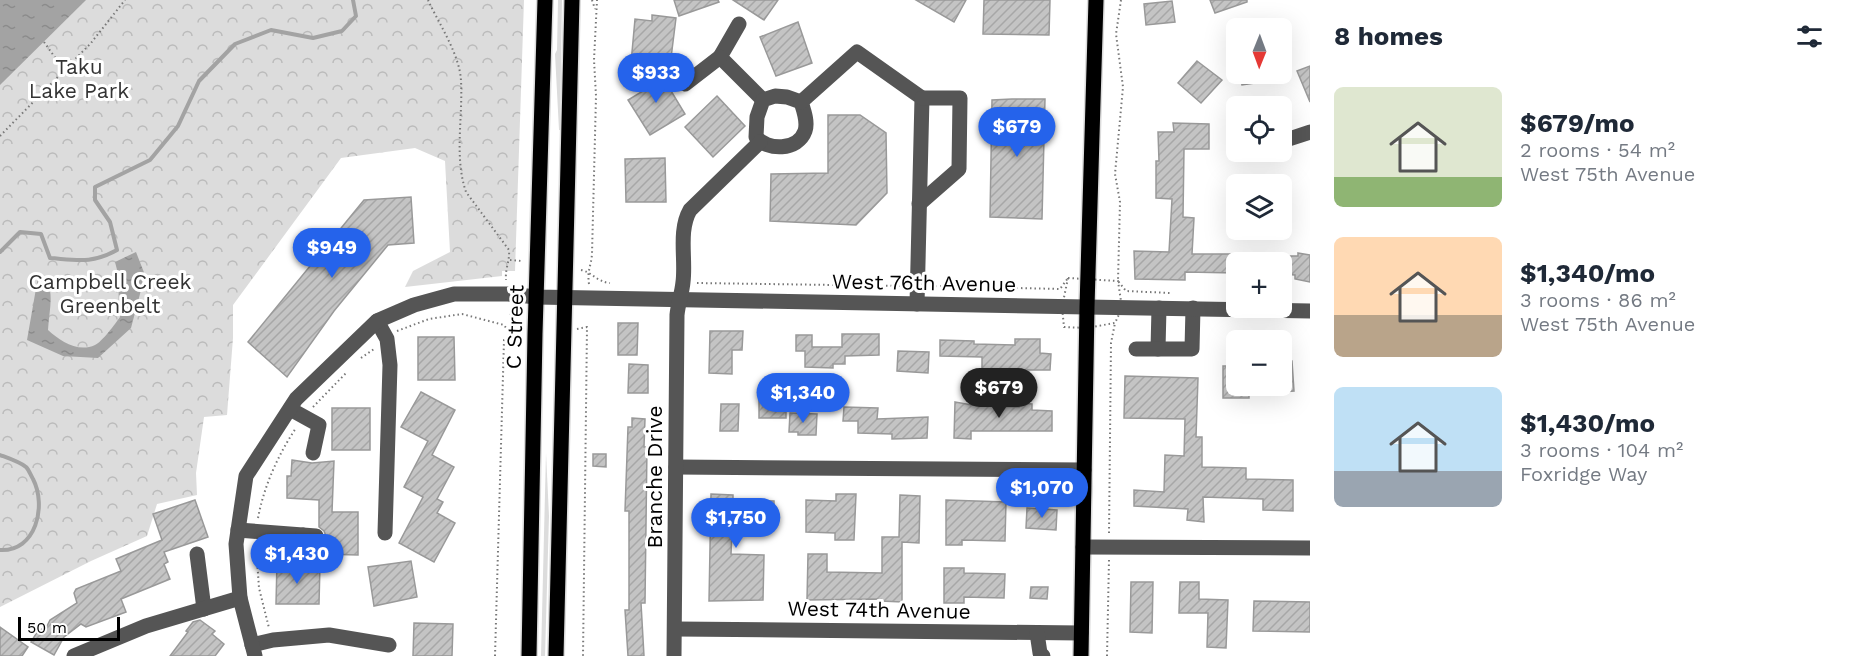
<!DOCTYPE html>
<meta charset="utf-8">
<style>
body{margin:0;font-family:"Work Sans",sans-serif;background:#f2f2f3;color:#1f2937;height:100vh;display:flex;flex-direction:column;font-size:22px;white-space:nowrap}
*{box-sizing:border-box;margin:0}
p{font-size:20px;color:#747a83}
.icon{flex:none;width:33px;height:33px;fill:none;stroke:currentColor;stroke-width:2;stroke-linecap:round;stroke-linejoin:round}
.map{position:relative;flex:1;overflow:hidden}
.drawer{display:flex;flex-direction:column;background:#fff;width:540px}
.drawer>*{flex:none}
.needle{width:39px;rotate:181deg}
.tools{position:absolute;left:1226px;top:18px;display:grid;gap:12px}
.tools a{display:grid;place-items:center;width:66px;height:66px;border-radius:9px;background:#fff;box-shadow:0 6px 24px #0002;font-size:30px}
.scale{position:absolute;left:18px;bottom:15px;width:102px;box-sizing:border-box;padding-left:6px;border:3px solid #000;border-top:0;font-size:16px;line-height:21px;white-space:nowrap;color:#000;-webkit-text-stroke:4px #fff;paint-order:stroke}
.price{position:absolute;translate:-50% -51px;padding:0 14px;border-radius:21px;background:#2563eb;color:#fff;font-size:20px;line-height:39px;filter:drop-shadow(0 2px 3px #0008)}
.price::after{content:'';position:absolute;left:50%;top:36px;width:18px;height:14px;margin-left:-9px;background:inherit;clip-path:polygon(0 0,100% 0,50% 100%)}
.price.on{background:#222;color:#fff}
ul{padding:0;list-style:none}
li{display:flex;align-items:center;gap:18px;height:150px;padding:0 24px}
li span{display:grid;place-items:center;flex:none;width:168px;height:120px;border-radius:9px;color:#555}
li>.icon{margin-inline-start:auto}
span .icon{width:72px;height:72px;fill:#fffc;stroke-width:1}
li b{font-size:26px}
h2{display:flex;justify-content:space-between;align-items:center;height:72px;padding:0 24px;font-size:26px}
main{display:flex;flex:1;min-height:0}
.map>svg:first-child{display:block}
.grass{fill:#dcdcdc}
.forest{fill:url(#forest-crowns)}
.water{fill:url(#water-ripples)}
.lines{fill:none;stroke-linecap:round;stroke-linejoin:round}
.stream{stroke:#a3a3a3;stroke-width:4}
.building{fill:url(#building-hatch);stroke:#999;stroke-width:1.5}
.major-casing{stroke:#dbdbdb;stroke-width:18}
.path{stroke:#777;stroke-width:2;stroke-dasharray:1.5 3;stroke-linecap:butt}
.minor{stroke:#555;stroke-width:15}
.major{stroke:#000;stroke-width:15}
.labels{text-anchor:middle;stroke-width:6;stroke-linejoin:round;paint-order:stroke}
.park-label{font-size:21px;fill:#333;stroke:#fff}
.street-label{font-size:21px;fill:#000;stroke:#fff}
</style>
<main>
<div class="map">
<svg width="1310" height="656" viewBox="0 0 1310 656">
<defs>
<pattern id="forest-crowns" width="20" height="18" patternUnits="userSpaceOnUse" patternTransform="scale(1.5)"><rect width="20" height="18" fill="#dcdcdc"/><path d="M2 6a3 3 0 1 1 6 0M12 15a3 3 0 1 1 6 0" fill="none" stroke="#bbb"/></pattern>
<pattern id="water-ripples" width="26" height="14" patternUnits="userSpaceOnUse" patternTransform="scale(1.5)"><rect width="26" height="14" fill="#a3a3a3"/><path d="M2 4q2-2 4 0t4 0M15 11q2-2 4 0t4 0" fill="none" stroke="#8b8b8b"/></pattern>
<pattern id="building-hatch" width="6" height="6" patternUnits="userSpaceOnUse" patternTransform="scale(1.5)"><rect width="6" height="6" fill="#c4c4c4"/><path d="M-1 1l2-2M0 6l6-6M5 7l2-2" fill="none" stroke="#a7a7a7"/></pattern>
</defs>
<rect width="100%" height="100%" fill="#fff"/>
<g class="grass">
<path d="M558,0h4l-2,130h-1l-4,-76 2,-4z"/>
<path d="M546,453l3,63 -4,140h-4z"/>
</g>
<path class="forest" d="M0,0h524l-9,271h-13v5l-97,11 8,-16 37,-19 -5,-91 -30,-13 -74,10 -108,147v33l-6,77 -23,2 -8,56 1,22 -40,9 -10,32 -56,25 -91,46z"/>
<g class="water">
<path d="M0,0h86l-86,85z"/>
<path d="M136,252l9,23 -14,53 -33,30 -35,-2 -36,-16 11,-63 9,2c7,18 2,32 1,51 12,11 30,23 47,15 7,-3 20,-21 25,-28 -3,-20 1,-36 -5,-55z"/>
</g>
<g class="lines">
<g class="stream">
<path d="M0,252l20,-20 21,2 9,24c27,2 42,6 67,-8l-7,-28 -15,-22v-13l55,-27 28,-34 21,-45 36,-37 36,-14 42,8 29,-7 14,-15 -3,-16"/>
<path d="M0,455c8,3 20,7 26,12 3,3 5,9 7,12 14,27 3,73 -33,71"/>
</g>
</g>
<g class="building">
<path d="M674,0h44l1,2 -40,14z"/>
<path d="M733,0h45l-14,20z"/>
<path d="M916,0h50l-12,22z"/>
<path d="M984,0h66l-1,35 -66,-1z"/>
<path d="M1210,0h37v2l-32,11z"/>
<path d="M1172,1l3,21 -29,3 -2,-21z"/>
<path d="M652,15l24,3 -6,48 -39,-3 4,-44 17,2z"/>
<path d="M798,22l14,41 -36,13 -16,-39z"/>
<path d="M1197,61l25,19 -21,23 -23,-20z"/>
<path d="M1310,66v36l-13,-31z"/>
<path d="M659,71l26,43 -35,21 -22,-35 15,-9 -4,-7z"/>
<path d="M1240,74h35l1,6 -34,5z"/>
<path d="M717,96l28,30 -32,31 -28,-30z"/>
<path d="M1012,99h33l-3,120 -52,-2 2,-117z"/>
<path d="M828,115h32l26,18 1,60 -31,32 -86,-4 1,-47 57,-1z"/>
<path d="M1173,123l36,1v25h-25l-1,68 11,1 -2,36h44v19l-51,-1v8l-50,-1 -1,-28 35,1 3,-53 -16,-1v-37h3l-1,-29h16z"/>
<path d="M665,158l1,44h-40l-1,-43z"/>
<path d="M411,197l3,46 -26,2 -54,66 -47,66 -39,-35 116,-142z"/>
<path d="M1298,253l12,2v27l-15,-3v-4l-14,-1v-18h17z"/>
<path d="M618,323h20l-1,32h-19z"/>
<path d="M710,331h33l-1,19h-10v24l-23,-1z"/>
<path d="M842,334h37v21l-34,1v8h-12v4l-28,-1v-16h-9v-16h16v12h30z"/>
<path d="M418,337h36l1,43h-37z"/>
<path d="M1015,339h25v14l11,1 -1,16h-47l-1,11 -20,-1v-23l-42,-1v-16l34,1v3l41,1z"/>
<path d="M898,351l31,1 -1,21 -31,-2z"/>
<path d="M1292,361l2,30 -13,1v-30z"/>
<path d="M629,364l19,1v28h-20z"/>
<path d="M1223,366h13v20h13v12h-26z"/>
<path d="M1125,376l73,2 -2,59h6v30l44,1v11l47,1v31l-30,-1v-11l-60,-2 1,25 -17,-2 1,-11 -54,-3v-16l30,2 1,-37 19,1 1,-37 -61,-1z"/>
<path d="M421,392l34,18 -23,45 22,12 -17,32 6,3 -6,11 18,10 -21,39 -35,-19 24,-46 -19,-10 24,-46 -27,-14z"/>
<path d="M759,397l27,1v20h-27z"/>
<path d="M955,402l17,3 47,2v-4l13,1v6l20,1v20h-81v8l-17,-1z"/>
<path d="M721,404h18l-1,27h-18z"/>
<path d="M844,407l34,1 -1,11 51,-2 -1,21 -35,1v-5l-34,-1v-12h-15z"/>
<rect x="332" y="408" width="38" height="42"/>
<path d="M790,413l27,1 -1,21h-18v-3h-9z"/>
<path d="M632,418l13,1 -1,28h3l-2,156h-4l3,53h-16l-3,-46h4v-99h-4l3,-84h4z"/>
<path d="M593,454h13v13l-13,-1z"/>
<path d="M292,460l20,3 22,-2 -2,51h26v43l-40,-1v-9l6,-3 2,-6 -2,-5 -5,-4v-27l-32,-2v-22h4z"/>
<path d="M711,494l22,1v4l41,2v11l-7,-1 -1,21 -34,-1 -1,23 33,1 -1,45 -54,1z"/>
<path d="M836,494h20l-2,46h-19v-7l-29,-1v-32l30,1z"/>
<path d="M900,495l20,1 -1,47 -17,-1v60l-21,-1v-2l-74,1 1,-46h19v18l55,1v-36h17z"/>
<path d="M195,500l13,37 -44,15 4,10 -4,2 6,15 -49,20 5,13 -40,15 -5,-3 -17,13 -10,18 -23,-13 6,-10 10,-6 3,-6 27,-17 -3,-10 2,-4 45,-18 -5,-12 46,-19 -9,-26z"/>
<path d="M946,500l60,2 -1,39 -43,-1v5h-16z"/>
<path d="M1027,508l30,2 -1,20 -30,-2z"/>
<path d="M411,561l6,36 -43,9 -6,-39z"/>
<path d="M277,562h15l3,7 6,2 5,-2 4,-4h10l-1,39h-43z"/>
<path d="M944,568h20v5l41,1 -1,24 -40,-1v6h-20z"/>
<path d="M1131,582h22l-1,51 -22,-1z"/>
<path d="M1180,582h19v17l29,1 -2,48 -19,-1 1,-34h-29z"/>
<path d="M1031,587h17l-1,12 -17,-1z"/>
<path d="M1254,601l56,1v30l-57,-1z"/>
<path d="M200,620l15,11 -3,3 12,10 -9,12h-45l18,-24 -2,-1 7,-9z"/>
<path d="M414,623l39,1 -1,32h-39z"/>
<path d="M0,627l28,20 -6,9h-22z"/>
</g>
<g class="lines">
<defs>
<g id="major">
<path d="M529,656l6,-322 10,-334"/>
<path d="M556,656l16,-656"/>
<path d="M1081,656l6,-349 9,-307"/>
</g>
</defs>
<use href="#major" class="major-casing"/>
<g class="path">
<path d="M428,0c11,24 32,55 33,81 2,37 -7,76 5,111l43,58c1,11 -4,18 -3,30"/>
<path d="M592,0l3,9"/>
<path d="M1121,0l-5,34 7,53 -8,87 5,28 -2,79 8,10 44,2"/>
<path d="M44,42l20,28"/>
<path d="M0,136l91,-93 34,-43"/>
<path d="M510,260l12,1"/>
<path d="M581,270c11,2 16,12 29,13"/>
<path d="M1068,278l50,3 4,27 -7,15 -29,5 -22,-1 -2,-20z"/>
<path d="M697,283l207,3"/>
<path d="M589,284c-2,-14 2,-17 3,-30l4,-158 -2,-36 3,-60"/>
<path d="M931,286l129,3 8,-11"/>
<path d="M510,309l3,27"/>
<path d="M577,329l10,-2 -4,329"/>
<path d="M397,331l32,-12 33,-5 42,11 9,13"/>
<path d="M361,358l13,-9"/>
<path d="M313,407l34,-35"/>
<path d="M258,518c6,-32 20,-63 38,-90"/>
<path d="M1109,533l2,-190 4,-20"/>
<path d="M256,545l3,43 10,40"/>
<path d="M495,656l9,-316 17,-4"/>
<path d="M1107,656l2,-96"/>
</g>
<g class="minor">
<path d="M739,24l-19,33 43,43"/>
<path d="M685,84l35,-27"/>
<path d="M775,96l12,1 14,5c3,9 7,20 4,29 -7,20 -38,20 -49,6l1,-20 6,-17z"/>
<path d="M801,102l56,-50 65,46 -5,206"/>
<path d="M1281,139h8l21,-7"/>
<path d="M919,204l40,-35 1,-71h-38"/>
<path d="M1159,308l-1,41h34l1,-41"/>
<path d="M377,321l10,18 3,26 -5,168"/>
<path d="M1136,349h22"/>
<path d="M290,409l29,16 -6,28"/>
<path d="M676,467l408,3"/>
<path d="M238,530l78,6"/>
<path d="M1083,547l227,1"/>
<path d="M197,554l7,55"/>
<path d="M301,561l2,-26"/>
<path d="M676,629l405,4"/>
<path d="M1037,633l3,20 3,3"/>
<path d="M252,645l21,-5 56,-5 60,10"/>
<path d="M74,656l72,-30 94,-28"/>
<path d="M255,656l-15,-58 -4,-54 10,-68 50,-77 81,-78 37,-16 40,-11h54l28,3 774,14"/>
<path d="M674,656l3,-341c1,-11 5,-22 6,-33 3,-23 -5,-51 7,-72l70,-68"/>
</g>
<use href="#major" class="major"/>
</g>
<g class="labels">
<g class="park-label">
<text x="79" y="74">Taku<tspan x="79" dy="24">Lake Park</tspan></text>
<text x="110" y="289">Campbell Creek<tspan x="110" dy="24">Greenbelt</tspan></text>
</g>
<g class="street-label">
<text transform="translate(924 283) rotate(1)" y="7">West 76th Avenue</text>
<text transform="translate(515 327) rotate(-88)" y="7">C Street</text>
<text transform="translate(655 477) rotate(-90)" y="7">Branche Drive</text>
<text transform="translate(879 610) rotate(1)" y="7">West 74th Avenue</text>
</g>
</g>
</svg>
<div class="tools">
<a><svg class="needle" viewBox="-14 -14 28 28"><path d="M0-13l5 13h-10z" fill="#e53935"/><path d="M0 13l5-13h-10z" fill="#747a83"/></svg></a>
<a><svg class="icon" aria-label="locate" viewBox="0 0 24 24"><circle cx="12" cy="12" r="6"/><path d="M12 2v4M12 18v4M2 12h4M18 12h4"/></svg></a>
<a><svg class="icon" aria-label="layers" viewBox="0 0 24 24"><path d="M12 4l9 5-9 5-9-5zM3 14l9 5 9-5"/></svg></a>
<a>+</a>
<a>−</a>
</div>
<div class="scale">50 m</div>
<b class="price" style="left:656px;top:104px">$933</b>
<b class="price" style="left:1017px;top:158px">$679</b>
<b class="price" style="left:332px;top:279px">$949</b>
<b class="price on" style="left:999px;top:419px">$679</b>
<b class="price" style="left:803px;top:424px">$1,340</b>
<b class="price" style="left:1042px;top:519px">$1,070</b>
<b class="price" style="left:736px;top:549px">$1,750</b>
<b class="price" style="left:297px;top:585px">$1,430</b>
</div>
<section class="drawer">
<h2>8 homes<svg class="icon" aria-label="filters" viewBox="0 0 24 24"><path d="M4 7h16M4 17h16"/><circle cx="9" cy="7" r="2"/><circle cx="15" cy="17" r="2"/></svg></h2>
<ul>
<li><span style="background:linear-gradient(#dfe7d0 75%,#8fb573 0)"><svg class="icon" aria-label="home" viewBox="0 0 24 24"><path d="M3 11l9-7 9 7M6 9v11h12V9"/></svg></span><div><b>$679/mo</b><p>2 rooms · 54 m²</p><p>West 75th Avenue</p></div></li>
<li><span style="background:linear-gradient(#ffd9b3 65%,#b9a48a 0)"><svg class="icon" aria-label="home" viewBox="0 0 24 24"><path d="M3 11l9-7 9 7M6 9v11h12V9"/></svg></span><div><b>$1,340/mo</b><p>3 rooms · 86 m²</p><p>West 75th Avenue</p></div></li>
<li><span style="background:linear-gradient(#bfe0f5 70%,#9aa5b1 0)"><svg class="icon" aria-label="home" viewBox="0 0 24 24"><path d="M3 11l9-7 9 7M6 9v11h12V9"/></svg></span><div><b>$1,430/mo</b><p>3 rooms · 104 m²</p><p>Foxridge Way</p></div></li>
</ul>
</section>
</main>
